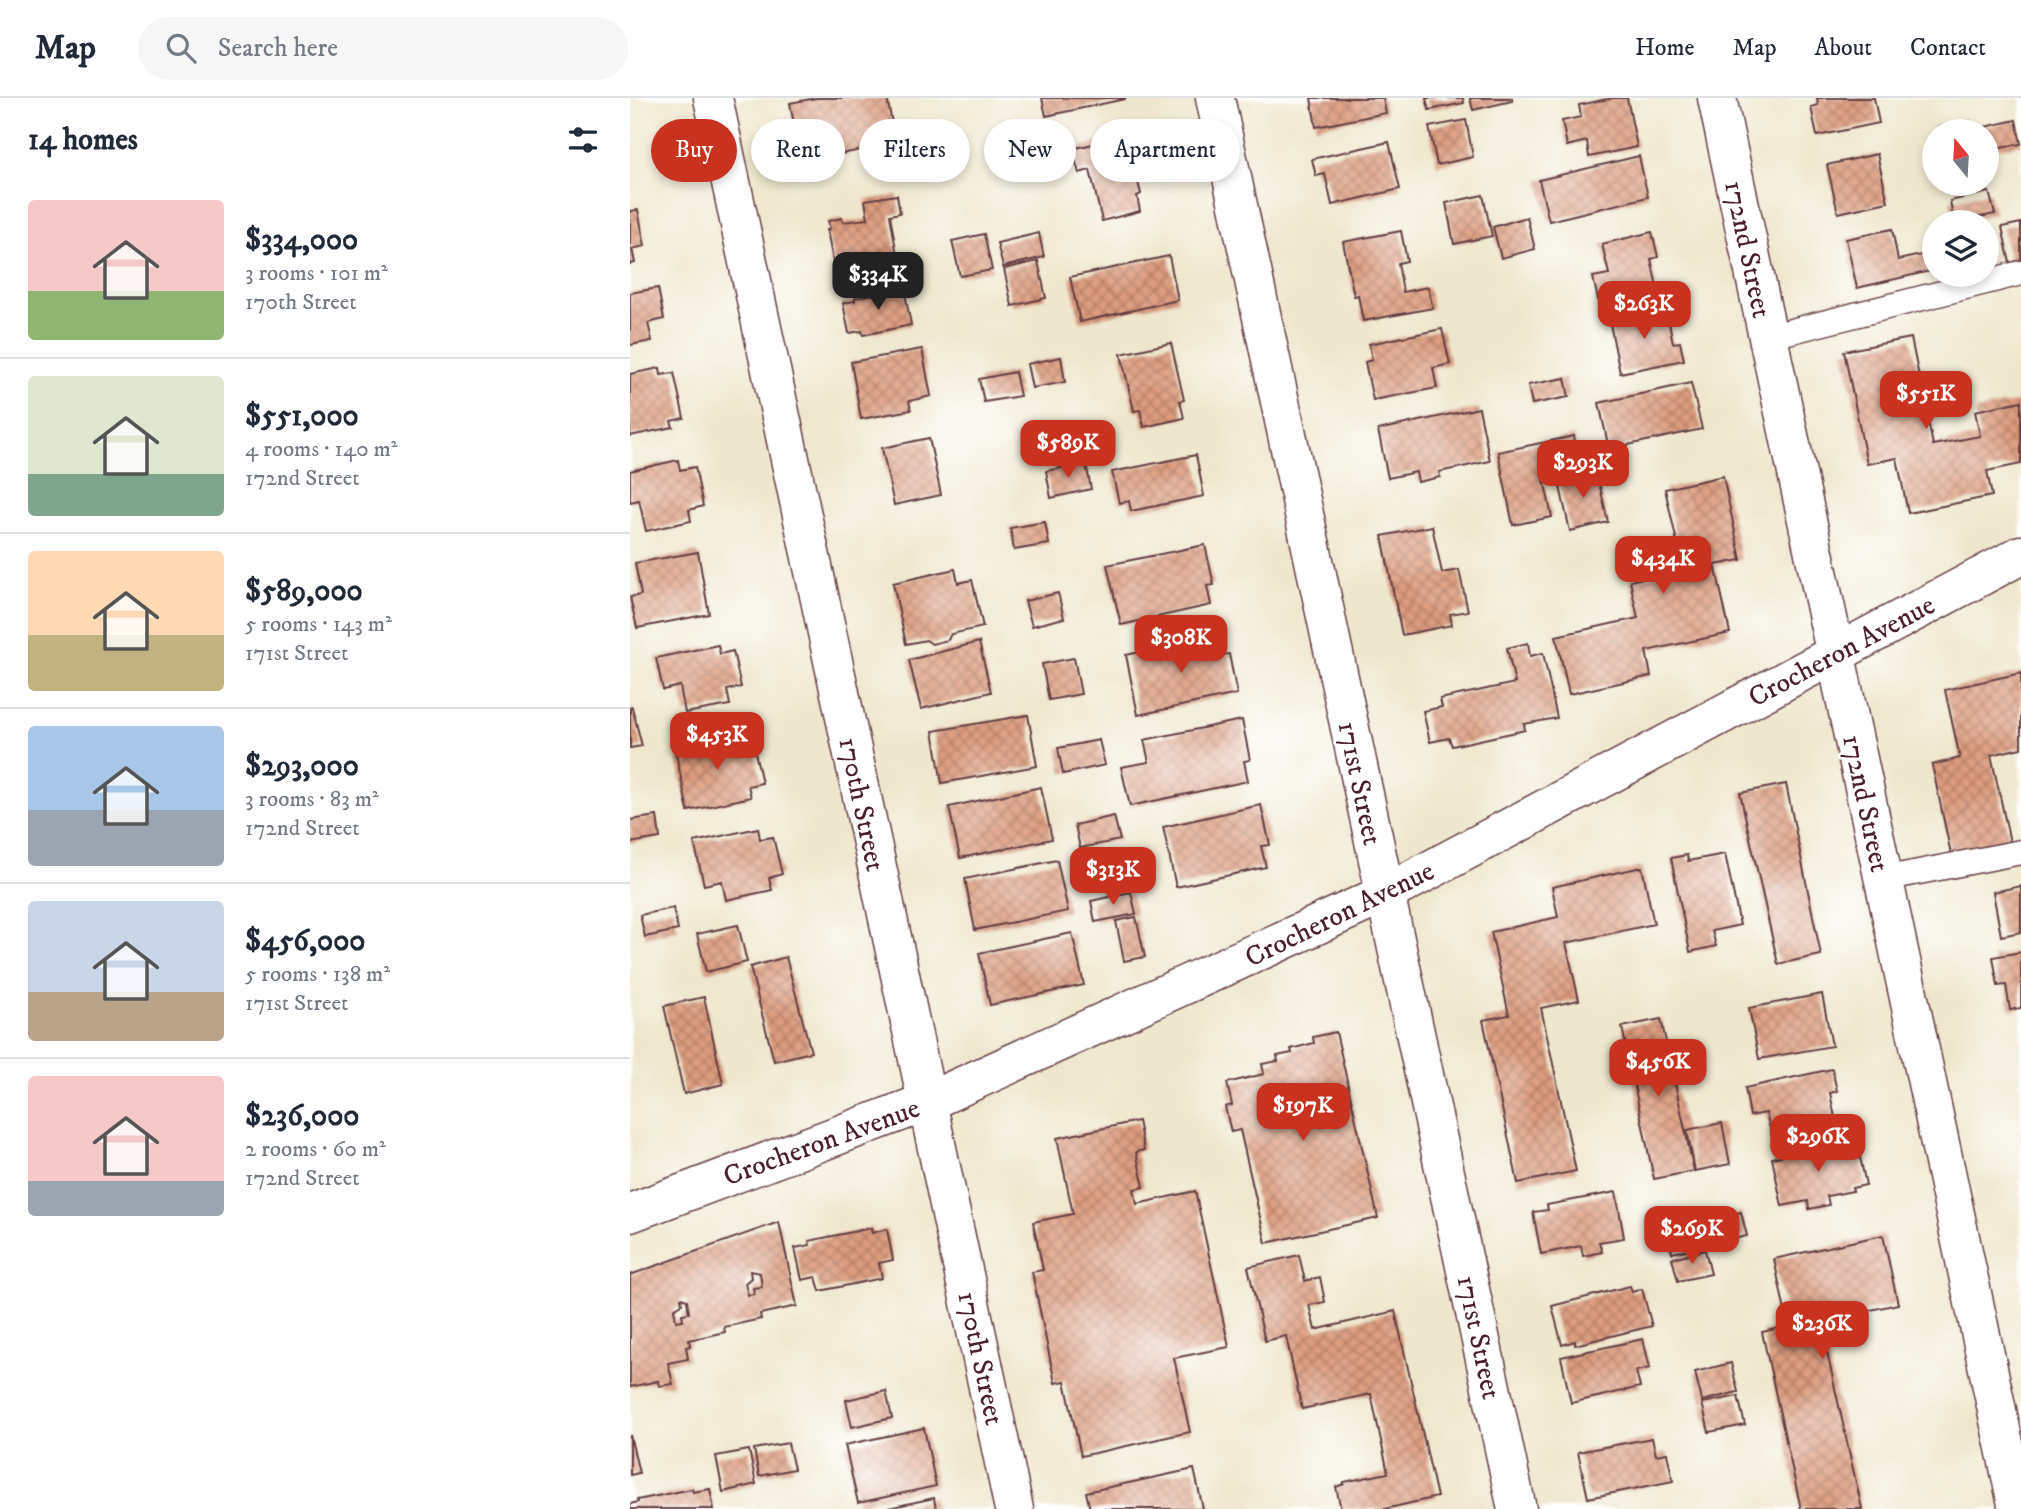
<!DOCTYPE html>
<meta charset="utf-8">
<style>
body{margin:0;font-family:"IM FELL DW Pica",serif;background:#f6f6f7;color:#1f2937;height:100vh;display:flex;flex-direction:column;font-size:26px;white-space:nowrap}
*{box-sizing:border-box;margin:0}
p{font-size:23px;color:#747a83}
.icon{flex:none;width:38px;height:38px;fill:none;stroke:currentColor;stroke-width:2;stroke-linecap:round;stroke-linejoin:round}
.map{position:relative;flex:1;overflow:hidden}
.sheet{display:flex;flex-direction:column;background:#fff;width:630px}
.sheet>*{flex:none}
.banner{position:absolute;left:21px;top:21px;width:665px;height:63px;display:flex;gap:14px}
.needle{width:46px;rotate:342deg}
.fabs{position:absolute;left:1292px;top:21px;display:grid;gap:14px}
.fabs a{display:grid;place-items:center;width:77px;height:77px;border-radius:50%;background:#fff;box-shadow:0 4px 10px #0003;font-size:35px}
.price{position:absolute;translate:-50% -60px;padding:0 16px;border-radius:14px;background:#c8321e;color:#fff;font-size:23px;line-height:46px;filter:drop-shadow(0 2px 4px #0008)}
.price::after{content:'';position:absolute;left:50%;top:42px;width:21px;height:16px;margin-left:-10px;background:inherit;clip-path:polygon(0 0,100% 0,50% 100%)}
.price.active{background:#222;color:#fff}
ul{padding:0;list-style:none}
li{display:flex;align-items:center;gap:21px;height:175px;padding:0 28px}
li+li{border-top:2px solid #e0e1e3}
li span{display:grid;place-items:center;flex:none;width:196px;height:140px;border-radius:7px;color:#555}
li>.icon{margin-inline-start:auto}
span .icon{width:84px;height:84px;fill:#fffc;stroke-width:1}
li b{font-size:30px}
h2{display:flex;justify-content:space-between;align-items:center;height:84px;padding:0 28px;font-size:30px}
.tag{padding:0 24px;border-radius:32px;background:#fff;box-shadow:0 4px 10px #0003;font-size:24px;line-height:63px}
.tag.active{background:#c8321e;color:#fff}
header{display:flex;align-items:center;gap:42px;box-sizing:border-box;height:98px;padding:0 35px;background:#fff;border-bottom:2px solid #e0e1e3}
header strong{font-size:33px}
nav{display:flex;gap:38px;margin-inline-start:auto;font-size:24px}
.search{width:490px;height:63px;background:#f6f6f7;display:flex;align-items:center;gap:18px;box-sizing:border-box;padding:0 24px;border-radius:38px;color:#747a83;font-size:26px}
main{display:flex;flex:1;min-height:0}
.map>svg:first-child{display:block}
.building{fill:url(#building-cross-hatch);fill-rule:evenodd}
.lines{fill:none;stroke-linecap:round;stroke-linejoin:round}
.service-casing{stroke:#633d43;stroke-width:27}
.minor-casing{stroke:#633d43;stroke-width:41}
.tertiary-casing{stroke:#633d43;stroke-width:41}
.service{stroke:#fff;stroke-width:24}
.minor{stroke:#fff;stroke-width:38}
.tertiary{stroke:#fff;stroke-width:38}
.labels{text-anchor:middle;stroke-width:5;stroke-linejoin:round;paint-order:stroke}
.street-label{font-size:28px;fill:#4a1f2b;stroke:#fff}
</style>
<header>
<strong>Map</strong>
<div class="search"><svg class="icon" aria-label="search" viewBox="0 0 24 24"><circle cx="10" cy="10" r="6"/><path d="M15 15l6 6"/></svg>Search here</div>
<nav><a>Home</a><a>Map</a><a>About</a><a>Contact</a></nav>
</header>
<main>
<section class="sheet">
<h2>14 homes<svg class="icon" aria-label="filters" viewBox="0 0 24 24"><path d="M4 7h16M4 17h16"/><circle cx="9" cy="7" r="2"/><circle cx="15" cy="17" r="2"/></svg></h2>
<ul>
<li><span style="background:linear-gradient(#f6c9c9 65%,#8fb573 0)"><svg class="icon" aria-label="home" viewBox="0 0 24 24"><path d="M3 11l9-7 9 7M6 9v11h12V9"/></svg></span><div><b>$334,000</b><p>3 rooms · 101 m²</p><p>170th Street</p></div></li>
<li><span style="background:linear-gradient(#dfe7d0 70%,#7fa58c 0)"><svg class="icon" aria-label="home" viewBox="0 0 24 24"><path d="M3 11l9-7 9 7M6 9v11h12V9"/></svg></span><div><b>$551,000</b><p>4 rooms · 140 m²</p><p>172nd Street</p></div></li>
<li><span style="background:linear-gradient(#ffd9b3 60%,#c2b280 0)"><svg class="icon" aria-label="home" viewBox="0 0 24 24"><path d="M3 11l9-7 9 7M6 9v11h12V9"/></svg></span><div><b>$589,000</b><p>5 rooms · 143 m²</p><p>171st Street</p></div></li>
<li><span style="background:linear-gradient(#a9c7e8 60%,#9aa5b1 0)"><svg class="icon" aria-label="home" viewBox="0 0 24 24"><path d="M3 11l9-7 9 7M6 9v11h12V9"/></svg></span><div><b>$293,000</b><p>3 rooms · 83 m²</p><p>172nd Street</p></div></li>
<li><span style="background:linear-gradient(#c9d6e8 65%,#b9a48a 0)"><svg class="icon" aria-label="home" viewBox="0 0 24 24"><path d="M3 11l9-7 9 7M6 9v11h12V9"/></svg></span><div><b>$456,000</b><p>5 rooms · 138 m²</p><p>171st Street</p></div></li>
<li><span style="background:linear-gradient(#f6c9c9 75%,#9aa5b1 0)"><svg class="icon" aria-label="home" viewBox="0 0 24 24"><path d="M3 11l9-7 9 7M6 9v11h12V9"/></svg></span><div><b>$236,000</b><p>2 rooms · 60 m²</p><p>172nd Street</p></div></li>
</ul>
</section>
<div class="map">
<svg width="1391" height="1411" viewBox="0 0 1391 1411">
<defs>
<pattern id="building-cross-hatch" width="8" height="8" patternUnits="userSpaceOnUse" patternTransform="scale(1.75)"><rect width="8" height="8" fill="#dd9c7e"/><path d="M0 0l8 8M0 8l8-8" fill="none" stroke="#b57f67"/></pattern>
</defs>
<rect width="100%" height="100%" fill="#fff"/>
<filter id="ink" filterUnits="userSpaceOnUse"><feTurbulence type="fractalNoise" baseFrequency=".0143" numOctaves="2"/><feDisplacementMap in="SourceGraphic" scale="14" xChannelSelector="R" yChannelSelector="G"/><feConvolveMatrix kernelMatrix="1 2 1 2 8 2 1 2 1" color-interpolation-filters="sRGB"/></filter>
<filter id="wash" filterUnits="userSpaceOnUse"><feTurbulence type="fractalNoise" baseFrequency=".00686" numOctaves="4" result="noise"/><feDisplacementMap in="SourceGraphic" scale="28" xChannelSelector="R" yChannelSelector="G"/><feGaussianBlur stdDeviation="1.57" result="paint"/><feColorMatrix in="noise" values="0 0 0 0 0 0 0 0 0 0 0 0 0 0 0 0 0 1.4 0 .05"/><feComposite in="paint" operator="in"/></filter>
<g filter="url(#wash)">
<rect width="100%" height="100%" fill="#efe7cd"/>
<g id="blocks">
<g class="building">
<path d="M186,0h71l9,45 -95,19 -11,-59z"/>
<path d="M412,0h83v1l-79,17z"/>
<path d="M681,0h72l3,15 -70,14z"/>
<path d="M796,0h37l1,5 -35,7z"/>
<path d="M840,0h42v3l-39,9z"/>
<path d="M983,0h14l10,49 -48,10 -2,-16 -20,5 -5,-25 19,-4 -2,-12z"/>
<path d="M1187,0h57l5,25 -62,13 -6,-29 7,-2z"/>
<path d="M836,22l7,37 -36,8 -8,-38z"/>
<path d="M1386,22l5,24 -35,7v-20h-9l-1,-2z"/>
<path d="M1340,23l1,10h-32l-1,-4z"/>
<path d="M496,38l15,58 -4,2 3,15 -38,10 -12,-51 -11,3 -7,-24z"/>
<path d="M759,44l11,47 -68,16 -7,-31 -9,2 -4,-17z"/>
<path d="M1247,56l11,48 -50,11 -11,-48z"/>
<path d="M1009,58l9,41 -99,24 -10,-41z"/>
<path d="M1359,94l6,22 -41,8 -4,-21z"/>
<path d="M267,97l3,18 -10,2 7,40 -48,9 -1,-5 -15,3 -6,-32 3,-1 -2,-8 14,-3 1,4 25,-3 -3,-19z"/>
<path d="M853,97l9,41 -38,8 -8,-41z"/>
<path d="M8,112l7,36 -13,3 3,14 -5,1v-53z"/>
<path d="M897,119l8,32 -34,9 -8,-31z"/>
<path d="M1391,125v37l-11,3 -8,-36z"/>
<path d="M1262,131l6,31 28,-6 4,17 -73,17 -11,-49z"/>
<path d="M771,133l6,30 -9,2 5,29 25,-5 5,21 -70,13 -5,-26 -4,1 -11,-54z"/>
<path d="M1022,134l6,25 -7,2 6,28 -59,13 -5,-23 16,-3 -7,-30z"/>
<path d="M409,135l5,24 -41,10 -6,-24z"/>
<path d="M354,136l8,36 -32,6 -8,-35z"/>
<path d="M539,158l9,44 -98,22 -10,-45z"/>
<path d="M408,163l8,37 -34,8 -8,-37z"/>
<path d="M28,190l6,31 -16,4 4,18 -22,4v-52z"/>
<path d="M274,190l7,37 -48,10 -1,-4 -13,2 -6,-30 12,-2v-3z"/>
<path d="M1036,209l7,36 7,-1 4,18 -64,13 -11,-54z"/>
<path d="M812,231l8,35 -17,4 4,20 -64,12 -8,-38 7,-2 -3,-16z"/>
<path d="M1281,240l22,107 47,-9 -5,-25 46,-10v63l-34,7 5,25 -84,17 -11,-55 -30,6 -23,-113z"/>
<path d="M541,245l13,57 -4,1 4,17 -40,9 -4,-17 -6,1 -13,-57z"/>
<path d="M292,251l9,47 -22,5 2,9 -50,9 -10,-57z"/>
<path d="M431,259l4,25 -33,6 -5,-24z"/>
<path d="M30,270l1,7 13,-2 10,45 -13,3 2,6 -43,9v-62z"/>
<path d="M385,274l5,24 -36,6 -5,-23z"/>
<path d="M935,280l4,19 -37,7 -4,-19z"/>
<path d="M1061,285l11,46 -93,20 -10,-46z"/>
<path d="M849,310l11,53 -51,11 1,5 -22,5 -2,-10 -28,6 -10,-48z"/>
<path d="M944,338l7,35 -37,8 8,38 -39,8 -15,-73z"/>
<path d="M299,340l12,57 -47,10 -12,-57z"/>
<path d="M566,357l8,41 -73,15 -2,-10 -10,2 -7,-31z"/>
<path d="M48,362l2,10 15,-3 8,39 -14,4 2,11 -45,10 -7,-31 -9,2v-31z"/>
<path d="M456,365l5,26 -40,9 -5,-27z"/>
<path d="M966,371l12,53 -38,9 -12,-53z"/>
<path d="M1093,378l18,84 -26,5 15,68 -84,18 5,25 -82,18 -13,-58 82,-18 -8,-37 53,-12 -18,-80z"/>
<path d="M415,424l4,22 -35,6 -4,-22z"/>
<path d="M802,428l10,47 17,-3 9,41 -18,3 2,11 -50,10 -20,-99z"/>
<path d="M575,447l9,40 -7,1 4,19 -90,20 -14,-60z"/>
<path d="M68,454l11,62 -72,14 -7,-31 11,-2 -6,-32z"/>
<path d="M325,471l3,14 14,-3 11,47 -32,7 -3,6 -16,4 -6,-4 -20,4 -13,-61z"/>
<path d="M428,495l6,25 -32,8 -7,-25z"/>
<path d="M588,537l4,20 7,-1 8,40 -99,21 -12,-60z"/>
<path d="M349,544l12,50 -70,17 -12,-49z"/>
<path d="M898,545l2,13 13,-3 14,65 -33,6 1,6 -73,16 -3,-8 -19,4 -7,-31 19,-4 -2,-8 75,-16 -8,-35z"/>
<path d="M88,547l2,9 13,-3 8,36 -14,3 3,15 -45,8 -5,-27 -17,4 -7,-32z"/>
<path d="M444,560l7,36 -32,6 -7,-36z"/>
<path d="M1391,575v75l-30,7 19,87 -59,12 -19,-89 28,-7 -15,-68z"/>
<path d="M2,609l10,39 -12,2v-40z"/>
<path d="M398,617l9,51 -95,17 -9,-52z"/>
<path d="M612,622l8,40 -6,1 4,20 -118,25 -9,-39 28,-5 -5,-22z"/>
<path d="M107,638l3,10 13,-3 9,40 -14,3 3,11 -63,14 -13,-62z"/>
<path d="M469,642l6,25 -42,9 -5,-26z"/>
<path d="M1156,686l35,171 -43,9 -38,-171z"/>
<path d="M411,689l11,52 -92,19 -11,-51z"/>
<path d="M631,707l9,40 -9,1 5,21 -90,20 -13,-60z"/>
<path d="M27,718l3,22 -30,5v-23z"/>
<path d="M484,718l6,24 -40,8 -5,-23z"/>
<path d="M128,730l2,11 13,-2 9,37 -13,4 3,12 -46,10 -4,-19 -18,4 -10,-43z"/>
<path d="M1095,756l15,71 -28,6 4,15 -26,6 -19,-94 16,-3 1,6z"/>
<path d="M427,762l11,51 -93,19 -10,-51z"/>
<path d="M1012,769l12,57 -88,19 13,57 -38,8 35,163 -58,12 -35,-163 26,-5 -18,-83 67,-15 -6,-30z"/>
<path d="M1391,788v46l-20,4 -8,-44z"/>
<path d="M501,794l5,22 -41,8 -4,-21z"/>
<path d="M43,810l5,22 -33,7 -5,-22z"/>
<path d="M506,819l9,40 -21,4 -8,-40z"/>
<path d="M108,827l9,37 -41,10 -9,-38z"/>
<path d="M442,835l12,52 -94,20 -11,-52z"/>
<path d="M1391,854v56l-11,2 -4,-25 -8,1 -5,-29z"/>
<path d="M156,859l25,95 -37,9 -24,-94z"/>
<path d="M1192,896l10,52 -73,13 -10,-51z"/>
<path d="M74,899l19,87 -39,10 -20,-88z"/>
<path d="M1031,921l33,152 -40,8 -32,-152z"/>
<path d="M706,934l42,186 -112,25 -26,-113 -9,2 -6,-25 7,-2 -5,-22 37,-9 -2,-10 16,-3 -1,-5 15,-3 -1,-4 23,-6 -1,-6z"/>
<path d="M1202,971l5,22 -7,2 6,29 -64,14 -6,-23 -16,3 -5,-28z"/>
<path d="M508,1023l6,29 -8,2 8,35 -10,2 3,15 58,-13 34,156 -55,11 16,74 -109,24 -16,-75 -10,2 -23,-111 11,-2 -10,-48 40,-8 -16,-76z"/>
<path d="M1092,1025l8,41 -35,7 -8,-41z"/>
<path d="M1213,1045v3l14,-3 9,42 -14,3 1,3 -26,5 2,9 -20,4 -1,-8 -26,5 -10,-48z"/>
<path d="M986,1094l8,46 -25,4 3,10 -19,4 -2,-10 -40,8 -8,-42 15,-2 -1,-5z"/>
<path d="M1111,1114l6,24 -33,7 -5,-23z"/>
<path d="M149,1124l18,84 -37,8 1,5 -37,8 1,5 -36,8 1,6 -4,1 2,12 -20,4 5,21 -14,2 -1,-5 -28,6v-112zM120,1173l10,2 2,14 -9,1 1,6 -6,1 -3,-12 6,-5zM51,1200l6,2 2,13 -7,1 1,6 -7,1 -2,-12 8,-5z"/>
<path d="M1070,1125l4,23 -32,7 -5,-23z"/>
<path d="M241,1130l1,5 15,-4 6,31 -14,3 3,15 -62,13 -4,-14 -14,3 -7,-32 15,-3 -1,-4z"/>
<path d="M1253,1137l15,69 -78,17 42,188h-61l-39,-177 26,-6 -14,-67z"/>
<path d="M1075,1152l6,24 -33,7 -6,-23z"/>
<path d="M669,1157l6,26 15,-4 5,25 -16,3 6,25 80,-19 42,186 -52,12h-44l-5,-22 8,-3v-2l44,-9 -17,-79 -69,15 -16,-73 -21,5 -17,-74z"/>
<path d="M1000,1188l2,6 10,-3 10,37 -77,19v-4l-13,4 -10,-39z"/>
<path d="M1013,1241l7,29 -14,3 4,16 -69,16 -10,-46z"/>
<path d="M1101,1265l7,29 -36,9 -7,-29z"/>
<path d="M256,1293l6,27 -40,9 -6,-27z"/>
<path d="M1108,1298l7,29 -36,7 -7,-29z"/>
<path d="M294,1330l12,58 -78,17 -13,-58z"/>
<path d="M0,1337l9,38 -9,2z"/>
<path d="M1022,1340l4,17 11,-2 6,28 -85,17 -10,-46z"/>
<path d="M158,1345l6,26 -35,7 -5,-27z"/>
<path d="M119,1352l7,34 -33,8 -7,-36z"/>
<path d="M564,1371l9,40h-113l-4,-17z"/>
<path d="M62,1391l1,3 17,-3 4,20h-84v-5l8,-2 -1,-2z"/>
<path d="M304,1400l2,11h-47l-1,-1z"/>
</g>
</g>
</g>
<g filter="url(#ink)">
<use href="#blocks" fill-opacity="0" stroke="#633d43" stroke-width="2"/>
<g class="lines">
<defs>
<g id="service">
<path d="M1138,239l253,-64"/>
<path d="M1253,781l138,-27"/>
</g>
<g id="minor">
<path d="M83,0l301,1411"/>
<path d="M585,0l302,1411"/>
<path d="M1087,0l301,1411"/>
</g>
<path id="tertiary" d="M0,1115l297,-111 458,-208 636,-339"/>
</defs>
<use href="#service" class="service-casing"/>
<use href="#minor" class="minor-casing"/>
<use href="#tertiary" class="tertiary-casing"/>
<use href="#service" class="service"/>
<use href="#minor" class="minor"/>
<use href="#tertiary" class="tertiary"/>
</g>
</g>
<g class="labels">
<g class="street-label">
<text transform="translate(1119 151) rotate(78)" y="10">172nd Street</text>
<text transform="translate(1211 552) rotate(-28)" y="10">Crocheron Avenue</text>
<text transform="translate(731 685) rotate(78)" y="10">171st Street</text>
<text transform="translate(1237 705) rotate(78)" y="10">172nd Street</text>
<text transform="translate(233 706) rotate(78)" y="10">170th Street</text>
<text transform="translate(709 815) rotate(-26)" y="10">Crocheron Avenue</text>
<text transform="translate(191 1043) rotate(-20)" y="10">Crocheron Avenue</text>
<text transform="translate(850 1239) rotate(78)" y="10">171st Street</text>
<text transform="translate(352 1260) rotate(78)" y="10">170th Street</text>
</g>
</g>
</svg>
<div class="fabs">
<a><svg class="needle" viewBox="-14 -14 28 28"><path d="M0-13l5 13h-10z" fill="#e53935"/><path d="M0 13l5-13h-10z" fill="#747a83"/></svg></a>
<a><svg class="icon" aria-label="layers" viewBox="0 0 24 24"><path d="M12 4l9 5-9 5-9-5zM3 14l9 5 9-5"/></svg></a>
</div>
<b class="price active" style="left:248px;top:214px">$334K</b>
<b class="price" style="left:1014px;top:243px">$263K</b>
<b class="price" style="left:1296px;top:333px">$551K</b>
<b class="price" style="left:438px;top:382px">$589K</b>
<b class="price" style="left:953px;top:402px">$293K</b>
<b class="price" style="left:1033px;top:498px">$434K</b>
<b class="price" style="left:551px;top:577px">$308K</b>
<b class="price" style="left:87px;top:674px">$453K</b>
<b class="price" style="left:483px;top:809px">$313K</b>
<b class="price" style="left:1028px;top:1001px">$456K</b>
<b class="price" style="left:673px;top:1045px">$197K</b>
<b class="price" style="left:1188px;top:1076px">$296K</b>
<b class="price" style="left:1062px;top:1168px">$269K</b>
<b class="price" style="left:1192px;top:1263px">$236K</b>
<div class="banner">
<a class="tag active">Buy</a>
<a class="tag">Rent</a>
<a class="tag">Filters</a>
<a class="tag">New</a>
<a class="tag">Apartment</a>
</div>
</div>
</main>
